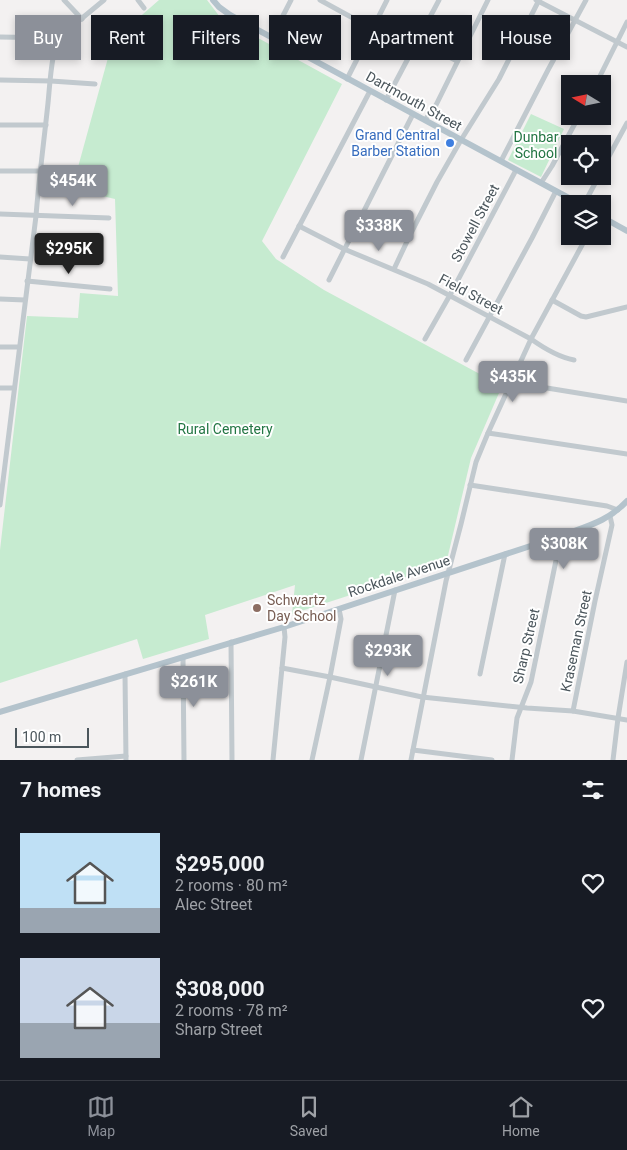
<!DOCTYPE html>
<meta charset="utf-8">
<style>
body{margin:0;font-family:Roboto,sans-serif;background:#242831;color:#f1f3f6;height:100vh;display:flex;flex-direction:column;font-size:19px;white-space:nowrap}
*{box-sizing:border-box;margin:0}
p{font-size:16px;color:#9ea1a6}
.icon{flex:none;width:28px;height:28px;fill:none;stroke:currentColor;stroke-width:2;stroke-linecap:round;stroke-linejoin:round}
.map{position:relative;height:760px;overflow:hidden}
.panel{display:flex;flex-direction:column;background:#171b24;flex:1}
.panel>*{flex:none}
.top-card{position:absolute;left:15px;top:15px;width:598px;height:45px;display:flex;gap:10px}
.needle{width:32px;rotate:280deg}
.fabs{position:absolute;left:561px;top:75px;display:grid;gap:10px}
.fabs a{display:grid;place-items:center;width:50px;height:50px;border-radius:0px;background:#171b24;box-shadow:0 2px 8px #0003;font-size:25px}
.scale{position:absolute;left:15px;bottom:12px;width:74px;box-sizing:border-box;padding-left:5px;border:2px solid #4b565c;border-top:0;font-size:14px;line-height:18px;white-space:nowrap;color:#4b565c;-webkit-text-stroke:4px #fff;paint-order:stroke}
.price{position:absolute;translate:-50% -42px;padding:0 11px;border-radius:5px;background:#8c9099;color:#fff;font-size:16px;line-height:32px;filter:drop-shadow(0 1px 2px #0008)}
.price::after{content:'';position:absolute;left:50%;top:30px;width:15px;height:11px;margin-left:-8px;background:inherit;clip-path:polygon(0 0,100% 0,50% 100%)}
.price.active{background:#222;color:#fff}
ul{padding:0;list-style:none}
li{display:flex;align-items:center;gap:15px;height:125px;padding:0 20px}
li span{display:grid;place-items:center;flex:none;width:140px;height:100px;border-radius:0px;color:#555}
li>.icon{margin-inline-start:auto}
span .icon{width:60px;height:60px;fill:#fffc;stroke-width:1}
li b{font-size:21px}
h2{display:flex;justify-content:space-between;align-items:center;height:60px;padding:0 20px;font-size:21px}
.tag{padding:0 18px;border-radius:0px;background:#171b24;box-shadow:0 2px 8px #0003;font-size:18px;line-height:45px}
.tag.active{background:#8c9099;color:#fff}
.menu{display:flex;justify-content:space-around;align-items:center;height:70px;border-top:1px solid #363941;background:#171b24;font-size:14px;color:#9ea1a6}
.menu a{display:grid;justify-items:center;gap:2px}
.menu .active{color:#8c9099}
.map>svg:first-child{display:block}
.green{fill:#c6ebd0}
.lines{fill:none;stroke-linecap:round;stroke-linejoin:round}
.minor{stroke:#c1c9ce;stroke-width:5}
.major{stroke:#b4c3cc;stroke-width:6}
.shop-dot{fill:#3f7fe0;stroke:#fff;stroke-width:2}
.education-dot{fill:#8d6e63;stroke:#fff;stroke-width:2}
.labels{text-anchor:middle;stroke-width:4;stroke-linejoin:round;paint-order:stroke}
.street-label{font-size:14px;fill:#4b565c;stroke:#fff}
.shop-label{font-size:14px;fill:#366cbe;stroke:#fff;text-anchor:end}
.park-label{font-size:14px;fill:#237644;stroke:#fff}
.education-label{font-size:14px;fill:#785e54;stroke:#fff;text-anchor:start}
</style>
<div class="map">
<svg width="627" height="760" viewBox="0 0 627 760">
<rect width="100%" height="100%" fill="#f3f1f1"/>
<g class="green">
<path d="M159,0h48l13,17 122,67 -80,157 14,18 48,31 178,96 -31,72 -25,106 -154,50 3,-29 -90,30 4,24 -66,20 -6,-20 -137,44v-133l27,-234 51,2 2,-25 38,3 -3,-97 -43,-10 42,-153h4z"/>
<path d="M531,114l33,15 -23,48 -33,-17z"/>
</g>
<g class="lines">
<g class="minor">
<path d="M64,0l18,19"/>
<path d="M138,0l6,8"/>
<path d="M320,0l42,23 12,2 43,16 40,20"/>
<path d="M536,0l91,47"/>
<path d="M0,37l58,1 46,-38"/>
<path d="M272,37l19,-37"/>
<path d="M347,79l40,-79"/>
<path d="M0,80l51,1 44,3"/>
<path d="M596,84l31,-62"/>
<path d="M386,100l53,-100"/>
<path d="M425,120l11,-15 52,-105"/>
<path d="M0,125h46"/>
<path d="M501,161l47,-91 38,-70"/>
<path d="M602,169l25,-46"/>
<path d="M0,171h39c9,9 17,11 29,14"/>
<path d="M541,183l11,-17 27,-50"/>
<path d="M584,204l15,-28"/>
<path d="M0,214l109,4"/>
<path d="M299,226l45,23 84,35 103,55c14,10 27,18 43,21"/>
<path d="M0,257l30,2"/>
<path d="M283,257l87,-166"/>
<path d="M394,269l17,-36 26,-51 24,-42 38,-61 40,-79"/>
<path d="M329,280l84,-166"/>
<path d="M27,281l83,8"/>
<path d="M0,299l25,1"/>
<path d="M552,300l29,16 5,1 41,-10"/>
<path d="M425,339l25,-44 66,-125"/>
<path d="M0,347h19"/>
<path d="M466,360l66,-122 24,-47"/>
<path d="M511,384l36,4 80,13"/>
<path d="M0,388h14"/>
<path d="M488,433l139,21"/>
<path d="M470,485l137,21 11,4"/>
<path d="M0,505l36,-289c3,-38 8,-75 12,-113 2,-19 3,-48 10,-65"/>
<path d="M231,642l1,118"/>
<path d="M183,657l1,103"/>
<path d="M282,668l48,9 92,20 105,11 46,3 54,9"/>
<path d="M125,674l1,86"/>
<path d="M480,674l25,-120"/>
<path d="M573,711l22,-110 17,-76 -2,-9"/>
<path d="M413,750l79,10"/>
<path d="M77,760l49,-4"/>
<path d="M273,760l12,-123 -1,-10"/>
<path d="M312,760l18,-83 11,-58 -2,-10"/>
<path d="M361,760l34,-170"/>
<path d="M411,760l35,-179 15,-57 15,-62 12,-29 43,-94 56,-103"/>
<path d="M512,760l5,-42 14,-36 30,-146"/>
<path d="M613,760l5,-42 9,-56"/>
</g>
<g class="major">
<path d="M213,0l6,7 11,8 350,189"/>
<path d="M602,217l25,14"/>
<path d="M0,712l284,-85 277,-91c26,-10 46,-14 66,-35"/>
</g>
</g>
<circle class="shop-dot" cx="450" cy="143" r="5"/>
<circle class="education-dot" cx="257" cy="608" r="5"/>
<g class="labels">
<g class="street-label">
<text transform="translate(414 101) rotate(29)" y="5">Dartmouth Street</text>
<text transform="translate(475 223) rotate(-62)" y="5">Stowell Street</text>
<text transform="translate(471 294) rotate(28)" y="5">Field Street</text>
<text transform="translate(399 576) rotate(-18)" y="5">Rockdale Avenue</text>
<text transform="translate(576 641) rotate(-78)" y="5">Kraseman Street</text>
<text transform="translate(526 646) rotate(-77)" y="5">Sharp Street</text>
</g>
<g class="shop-label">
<text x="440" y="140">Grand Central<tspan x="440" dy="16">Barber Station</tspan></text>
</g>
<g class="park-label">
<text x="536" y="142">Dunbar<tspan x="536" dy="16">School</tspan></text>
<text x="225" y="434">Rural Cemetery</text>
</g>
<g class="education-label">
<text x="267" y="605">Schwartz<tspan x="267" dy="16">Day School</tspan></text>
</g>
</g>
</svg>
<div class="fabs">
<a><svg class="needle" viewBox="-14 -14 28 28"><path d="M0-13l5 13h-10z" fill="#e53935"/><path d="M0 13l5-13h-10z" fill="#9ea1a6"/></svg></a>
<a><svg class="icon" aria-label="locate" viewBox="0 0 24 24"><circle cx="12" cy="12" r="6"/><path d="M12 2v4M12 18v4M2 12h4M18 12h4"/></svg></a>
<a><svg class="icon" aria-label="layers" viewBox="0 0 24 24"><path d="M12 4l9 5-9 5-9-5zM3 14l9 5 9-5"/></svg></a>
</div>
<div class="scale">100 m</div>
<b class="price" style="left:73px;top:207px">$454K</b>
<b class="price" style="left:379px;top:252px">$338K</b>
<b class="price active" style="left:69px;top:275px">$295K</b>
<b class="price" style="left:513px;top:403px">$435K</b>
<b class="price" style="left:564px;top:570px">$308K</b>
<b class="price" style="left:388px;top:677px">$293K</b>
<b class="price" style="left:194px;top:708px">$261K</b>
<div class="top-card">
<a class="tag active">Buy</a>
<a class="tag">Rent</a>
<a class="tag">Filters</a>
<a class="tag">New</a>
<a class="tag">Apartment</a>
<a class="tag">House</a>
</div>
</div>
<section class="panel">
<h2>7 homes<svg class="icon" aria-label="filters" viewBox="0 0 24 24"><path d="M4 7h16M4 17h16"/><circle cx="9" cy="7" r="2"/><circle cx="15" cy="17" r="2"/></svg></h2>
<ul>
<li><span style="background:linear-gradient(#bfe0f5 75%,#9aa5b1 0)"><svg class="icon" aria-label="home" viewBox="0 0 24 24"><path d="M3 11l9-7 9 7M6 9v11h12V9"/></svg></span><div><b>$295,000</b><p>2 rooms · 80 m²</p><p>Alec Street</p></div><svg class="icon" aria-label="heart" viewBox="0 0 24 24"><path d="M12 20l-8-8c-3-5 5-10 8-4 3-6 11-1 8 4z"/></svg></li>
<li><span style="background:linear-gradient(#c9d6e8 65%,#9aa5b1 0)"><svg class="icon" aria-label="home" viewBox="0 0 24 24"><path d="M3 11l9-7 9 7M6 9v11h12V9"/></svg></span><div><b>$308,000</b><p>2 rooms · 78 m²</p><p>Sharp Street</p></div><svg class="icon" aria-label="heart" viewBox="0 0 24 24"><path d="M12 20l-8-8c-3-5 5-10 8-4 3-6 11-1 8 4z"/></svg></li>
</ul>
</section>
<nav class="menu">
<a class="active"><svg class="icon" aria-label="map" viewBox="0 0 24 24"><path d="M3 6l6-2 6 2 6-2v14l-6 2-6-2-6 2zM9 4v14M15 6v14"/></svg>Map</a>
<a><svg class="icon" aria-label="saved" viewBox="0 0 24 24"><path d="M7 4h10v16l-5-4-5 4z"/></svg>Saved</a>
<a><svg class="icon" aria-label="home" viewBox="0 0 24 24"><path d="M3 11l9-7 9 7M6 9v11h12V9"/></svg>Home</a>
</nav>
